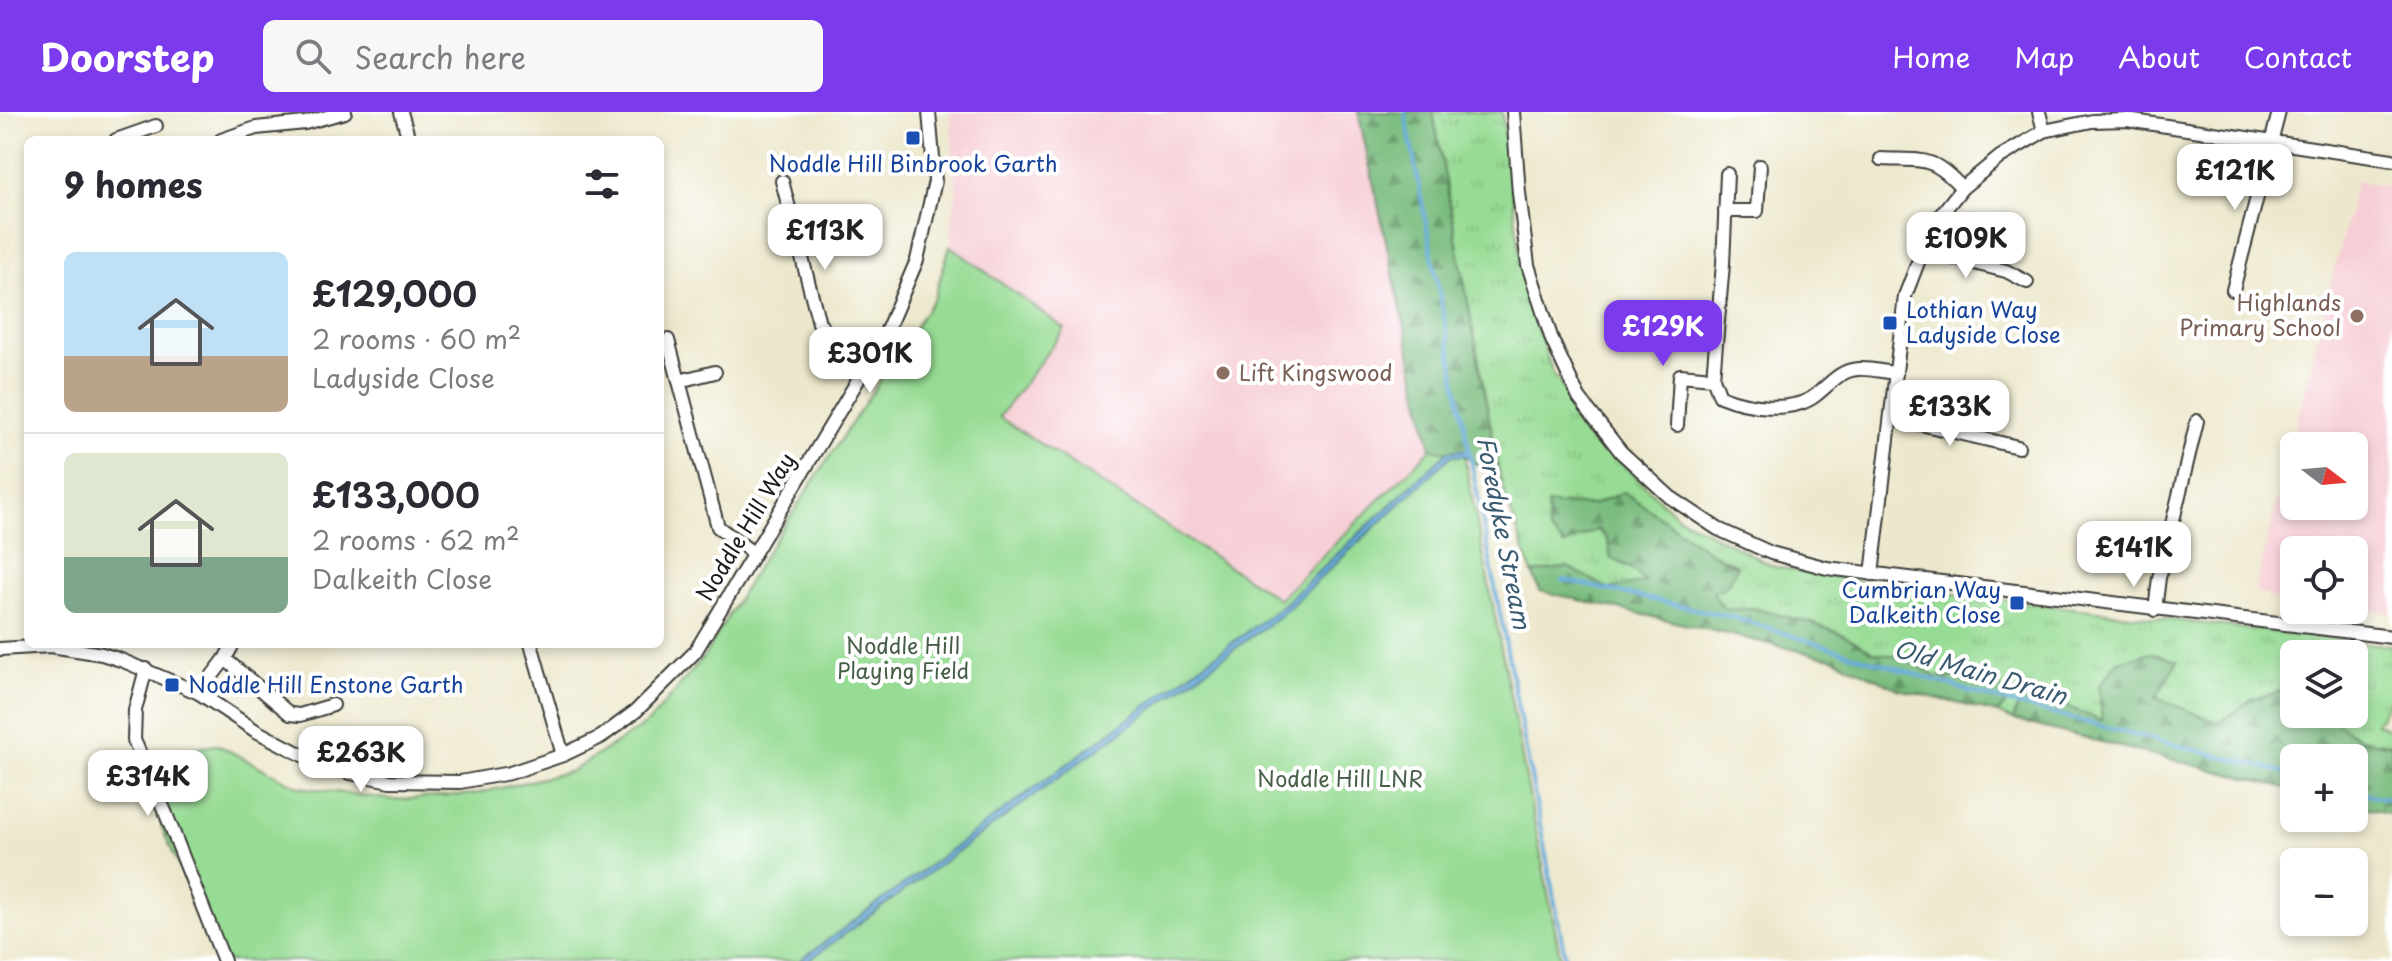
<!DOCTYPE html>
<meta charset="utf-8">
<style>
body{margin:0;font-family:"Playpen Sans",sans-serif;background:#f7f7f7;color:#2b2b33;height:100vh;display:flex;flex-direction:column;font-size:30px;white-space:nowrap}
*{box-sizing:border-box;margin:0}
p{font-size:26px;color:#7c7c81}
.icon{flex:none;width:44px;height:44px;fill:none;stroke:currentColor;stroke-width:2;stroke-linecap:round;stroke-linejoin:round}
.map{position:relative;flex:1;overflow:hidden}
.side{position:absolute;left:24px;top:24px;width:640px;height:512px;display:flex;flex-direction:column;background:#fff;border-radius:12px;box-shadow:0 4px 12px #0003}
.side>*{flex:none}
.needle{width:52px;rotate:106deg}
.tools{position:absolute;left:2280px;top:320px;display:grid;gap:16px}
.tools a{display:grid;place-items:center;width:88px;height:88px;border-radius:12px;background:#fff;box-shadow:0 4px 12px #0003;font-size:40px}
.price{position:absolute;translate:-50% -68px;padding:0 18px;border-radius:16px;background:#fff;color:#222;font-size:26px;line-height:52px;filter:drop-shadow(0 2px 4px #0008)}
.price::after{content:'';position:absolute;left:50%;top:48px;width:24px;height:18px;margin-left:-12px;background:inherit;clip-path:polygon(0 0,100% 0,50% 100%)}
.price.on{background:#7c3aed;color:#fff}
ul{padding:0;list-style:none}
li{display:flex;align-items:center;gap:24px;height:200px;padding:0 40px}
li+li{border-top:2px solid #e1e1e2}
li span{display:grid;place-items:center;flex:none;width:224px;height:160px;border-radius:12px;color:#555}
li>.icon{margin-inline-start:auto}
span .icon{width:96px;height:96px;fill:#fffc;stroke-width:1}
li b{font-size:34px}
h2{display:flex;justify-content:space-between;align-items:center;height:96px;padding:0 40px;font-size:34px}
header{display:flex;align-items:center;gap:48px;box-sizing:border-box;height:112px;padding:0 40px;background:#7c3aed;color:#fff}
header strong{font-size:38px}
nav{display:flex;gap:44px;margin-inline-start:auto;font-size:28px}
.search{width:560px;height:72px;background:#f7f7f7;display:flex;align-items:center;gap:20px;box-sizing:border-box;padding:0 28px;border-radius:12px;color:#7c7c81;font-size:30px}
.map>svg:first-child{display:block}
.built{fill:#f6cfd6;fill-rule:evenodd}
.grass{fill:url(#grass-tufts);stroke:#5a7c58;stroke-width:2}
.forest{fill:url(#forest-firs);stroke:#4a6c4d;stroke-width:2}
.park{fill:#97dc94;stroke:#5a7c58;stroke-width:2}
.water{fill:#61a9d8;stroke:#3e627a;stroke-width:2}
.lines{fill:none;stroke-linecap:round;stroke-linejoin:round}
.stream{stroke:#61a9d8;stroke-width:4}
.minor-casing{stroke:#3b3b37;stroke-width:16}
.minor{stroke:#fff;stroke-width:12}
.transit-dot{fill:#1a4fb4;stroke:#fff;stroke-width:3}
.education-dot{fill:#8d6e63;stroke:#fff;stroke-width:3}
.labels{text-anchor:middle;stroke-width:8;stroke-linejoin:round;paint-order:stroke}
.transit-label{font-size:22px;fill:#164399;stroke:#fff;text-anchor:start}
.education-label{font-size:22px;fill:#785e54;stroke:#fff;text-anchor:end}
.street-label{font-size:22px;fill:#1c1c1c;stroke:#fff}
.park-label{font-size:22px;fill:#475f46;stroke:#fff}
.water-label{font-size:24px;font-style:italic;fill:#3b5b71;stroke:#fff}
</style>
<header>
<strong>Doorstep</strong>
<div class="search"><svg class="icon" aria-label="search" viewBox="0 0 24 24"><circle cx="10" cy="10" r="6"/><path d="M15 15l6 6"/></svg>Search here</div>
<nav><a>Home</a><a>Map</a><a>About</a><a>Contact</a></nav>
</header>
<div class="map">
<svg width="2392" height="849" viewBox="0 0 2392 849">
<defs>
<pattern id="grass-tufts" width="24" height="20" patternUnits="userSpaceOnUse" patternTransform="scale(2)"><rect width="24" height="20" fill="#97dc94"/><path d="M3 7l-1-3M5 7V3M7 7l1-3M15 17l-1-3M17 17v-4M19 17l1-3" fill="none" stroke="#82bc7f"/></pattern>
<pattern id="forest-firs" width="22" height="20" patternUnits="userSpaceOnUse" patternTransform="scale(2)"><rect width="22" height="20" fill="#79bc7e"/><path d="M5 1l3.5 6h-7zM16 11l3.5 6h-7z" fill="#629866"/></pattern>
</defs>
<rect width="100%" height="100%" fill="#fff"/>
<filter id="ink" filterUnits="userSpaceOnUse"><feTurbulence type="fractalNoise" baseFrequency=".0125" numOctaves="2"/><feDisplacementMap in="SourceGraphic" scale="16" xChannelSelector="R" yChannelSelector="G"/><feConvolveMatrix kernelMatrix="1 2 1 2 8 2 1 2 1" color-interpolation-filters="sRGB"/></filter>
<filter id="wash" filterUnits="userSpaceOnUse"><feTurbulence type="fractalNoise" baseFrequency=".006" numOctaves="4" result="noise"/><feDisplacementMap in="SourceGraphic" scale="32" xChannelSelector="R" yChannelSelector="G"/><feGaussianBlur stdDeviation="1.8" result="paint"/><feColorMatrix in="noise" values="0 0 0 0 0 0 0 0 0 0 0 0 0 0 0 0 0 1.4 0 .05"/><feComposite in="paint" operator="in"/></filter>
<g filter="url(#wash)">
<rect width="100%" height="100%" fill="#ede8cd"/>
<g class="built">
<path d="M950,0h408l73,337 -152,150 -281,-182 66,-88 -114,-83 6,-56z"/>
<path d="M2356,69l36,6v426l-38,-4v-59h-60v52l-14,-1 -25,-10zM2294,334h60v60h-60z"/>
</g>
<path class="grass" d="M1433,0h69l23,182 28,79 44,67 80,76 98,51 119,20 498,59v53l-16,24 16,8v14l-32,-6 -29,-20 -1,-5h24v-60h-60v34l-42,11 -32,24 -64,-25 -37,-37 -20,25 4,36 -40,-17 -41,-11 -9,26 -16,-7 7,-7 -51,-30 -17,1 -29,-19 -34,-6 -29,-17 -30,-11 -61,-16 -28,2 -13,-17 25,-28 -26,-12 -87,-61 -31,13 -16,1 -13,39 33,-16 10,10 4,19 20,10 15,14 -37,8 -41,-23 -36,6 -31,-90z"/>
<g class="forest">
<path d="M1358,0h75l68,371 -37,-28 -33,-6z"/>
<path d="M1624,380l87,61 26,13 -10,19 -14,8 12,17 28,-2 61,16 30,11 29,17 34,6 29,19h27l36,9 6,6 -1,14 -7,7 -99,-24 -63,-30 -295,-68 -8,-18 36,-6 41,22 36,-7 -14,-14 -20,-10 -4,-19 -9,-10 -34,16 -15,-15 -2,-26 46,1z"/>
<path d="M2152,541l26,8 -22,37 64,25 32,-24 42,-11v26h36l1,5 29,20 32,6v69l-38,-9v-47h-60v32l-281,-70 9,-26 41,11 39,16 -3,-35 19,-25z"/>
</g>
<path class="park" d="M950,134l115,83 -66,88 280,182 152,-150 33,6 97,506h-1339l-59,-130 -16,-54 -12,-23 83,-9 81,42 96,13 80,-6 97,-23 77,-49 55,-65 55,-93 175,-266z"/>
<path class="water" d="M1469,337l1,7h-19l-170,159 -473,346h-9l479,-352 170,-158z"/>
<g class="lines">
<g class="stream">
<path d="M1405,0l161,849"/>
<path d="M1563,468l173,38 255,80 303,77"/>
<path d="M2354,679l38,9"/>
</g>
</g>
</g>
<g filter="url(#ink)">
<g class="lines">
<defs>
<g id="minor">
<path d="M401,0l8,28"/>
<path d="M1513,0l6,81 9,72 24,75 27,58 42,54 49,45 48,32 53,24 56,15 565,69"/>
<path d="M2039,0l5,19"/>
<path d="M116,28l40,-14"/>
<path d="M221,28l35,-12 49,-5 40,-11"/>
<path d="M1881,47c43,2 51,-4 81,29"/>
<path d="M1727,62l-4,90 -10,114 7,18c27,11 72,18 96,-1 14,-11 24,-25 42,-26 12,-1 26,3 38,4"/>
<path d="M782,69l37,142 19,23 28,19"/>
<path d="M1725,99h32l3,-45"/>
<path d="M1924,130l22,14 60,15 21,11"/>
<path d="M2233,178l46,-178"/>
<path d="M668,228l50,187 35,26"/>
<path d="M679,269l36,-9"/>
<path d="M1891,305l127,30"/>
<path d="M1677,313l3,-50 33,3"/>
<path d="M1872,462l33,-278 27,-70 30,-38 38,-31 44,-26 48,-10 35,-1 265,40"/>
<path d="M2155,498l4,-32 38,-157"/>
<path d="M531,532l32,111"/>
<path d="M0,537l51,-3 51,8 19,6 78,33 57,38 56,29 38,13 40,8 70,1 50,-9 53,-18 38,-18 35,-26 59,-59 190,-317 32,-75 18,-79 -6,-69"/>
<path d="M225,547l65,55 10,1 33,-10"/>
<path d="M146,557l-11,41 -1,30 32,74 58,147"/>
<path d="M199,581l26,-34 8,-15"/>
</g>
</defs>
<use href="#minor" class="minor-casing"/>
<use href="#minor" class="minor"/>
</g>
</g>
<g class="transit-dot">
<rect x="905" y="18" width="16" height="16" rx="4"/>
<rect x="1882" y="203" width="16" height="16" rx="4"/>
<rect x="2009" y="483" width="16" height="16" rx="4"/>
<rect x="164" y="565" width="16" height="16" rx="4"/>
</g>
<g class="education-dot">
<circle cx="2357" cy="204" r="8"/>
<circle cx="1223" cy="261" r="8"/>
</g>
<g class="labels">
<g class="transit-label">
<text x="913" y="60" text-anchor="middle">Noddle Hill Binbrook Garth</text>
<text x="1906" y="206">Lothian Way<tspan x="1906" dy="25">Ladyside Close</tspan></text>
<text x="2001" y="486" text-anchor="end">Cumbrian Way<tspan x="2001" dy="25">Dalkeith Close</tspan></text>
<text x="188" y="581">Noddle Hill Enstone Garth</text>
</g>
<g class="education-label">
<text x="2341" y="199">Highlands<tspan x="2341" dy="25">Primary School</tspan></text>
<text x="1239" y="269" text-anchor="start">Lift Kingswood</text>
</g>
<g class="street-label">
<text transform="translate(746 415) rotate(-59)" y="8">Noddle Hill Way</text>
</g>
<g class="park-label">
<text x="903" y="542">Noddle Hill<tspan x="903" dy="25">Playing Field</tspan></text>
<text x="1340" y="675">Noddle Hill LNR</text>
</g>
<g class="water-label">
<text transform="translate(1503 421) rotate(79)" y="8">Foredyke Stream</text>
<text transform="translate(1980 561) rotate(16)" y="8">Old Main Drain</text>
</g>
</g>
</svg>
<div class="tools">
<a><svg class="needle" viewBox="-14 -14 28 28"><path d="M0-13l5 13h-10z" fill="#e53935"/><path d="M0 13l5-13h-10z" fill="#7c7c81"/></svg></a>
<a><svg class="icon" aria-label="locate" viewBox="0 0 24 24"><circle cx="12" cy="12" r="6"/><path d="M12 2v4M12 18v4M2 12h4M18 12h4"/></svg></a>
<a><svg class="icon" aria-label="layers" viewBox="0 0 24 24"><path d="M12 4l9 5-9 5-9-5zM3 14l9 5 9-5"/></svg></a>
<a>+</a>
<a>−</a>
</div>
<b class="price" style="left:2235px;top:100px">£121K</b>
<b class="price" style="left:825px;top:160px">£113K</b>
<b class="price" style="left:1966px;top:168px">£109K</b>
<b class="price on" style="left:1663px;top:256px">£129K</b>
<b class="price" style="left:870px;top:283px">£301K</b>
<b class="price" style="left:1950px;top:336px">£133K</b>
<b class="price" style="left:2134px;top:477px">£141K</b>
<b class="price" style="left:361px;top:682px">£263K</b>
<b class="price" style="left:148px;top:706px">£314K</b>
<section class="side">
<h2>9 homes<svg class="icon" aria-label="filters" viewBox="0 0 24 24"><path d="M4 7h16M4 17h16"/><circle cx="9" cy="7" r="2"/><circle cx="15" cy="17" r="2"/></svg></h2>
<ul>
<li><span style="background:linear-gradient(#bfe0f5 65%,#b9a48a 0)"><svg class="icon" aria-label="home" viewBox="0 0 24 24"><path d="M3 11l9-7 9 7M6 9v11h12V9"/></svg></span><div><b>£129,000</b><p>2 rooms · 60 m²</p><p>Ladyside Close</p></div></li>
<li><span style="background:linear-gradient(#dfe7d0 65%,#7fa58c 0)"><svg class="icon" aria-label="home" viewBox="0 0 24 24"><path d="M3 11l9-7 9 7M6 9v11h12V9"/></svg></span><div><b>£133,000</b><p>2 rooms · 62 m²</p><p>Dalkeith Close</p></div></li>
</ul>
</section>
</div>
